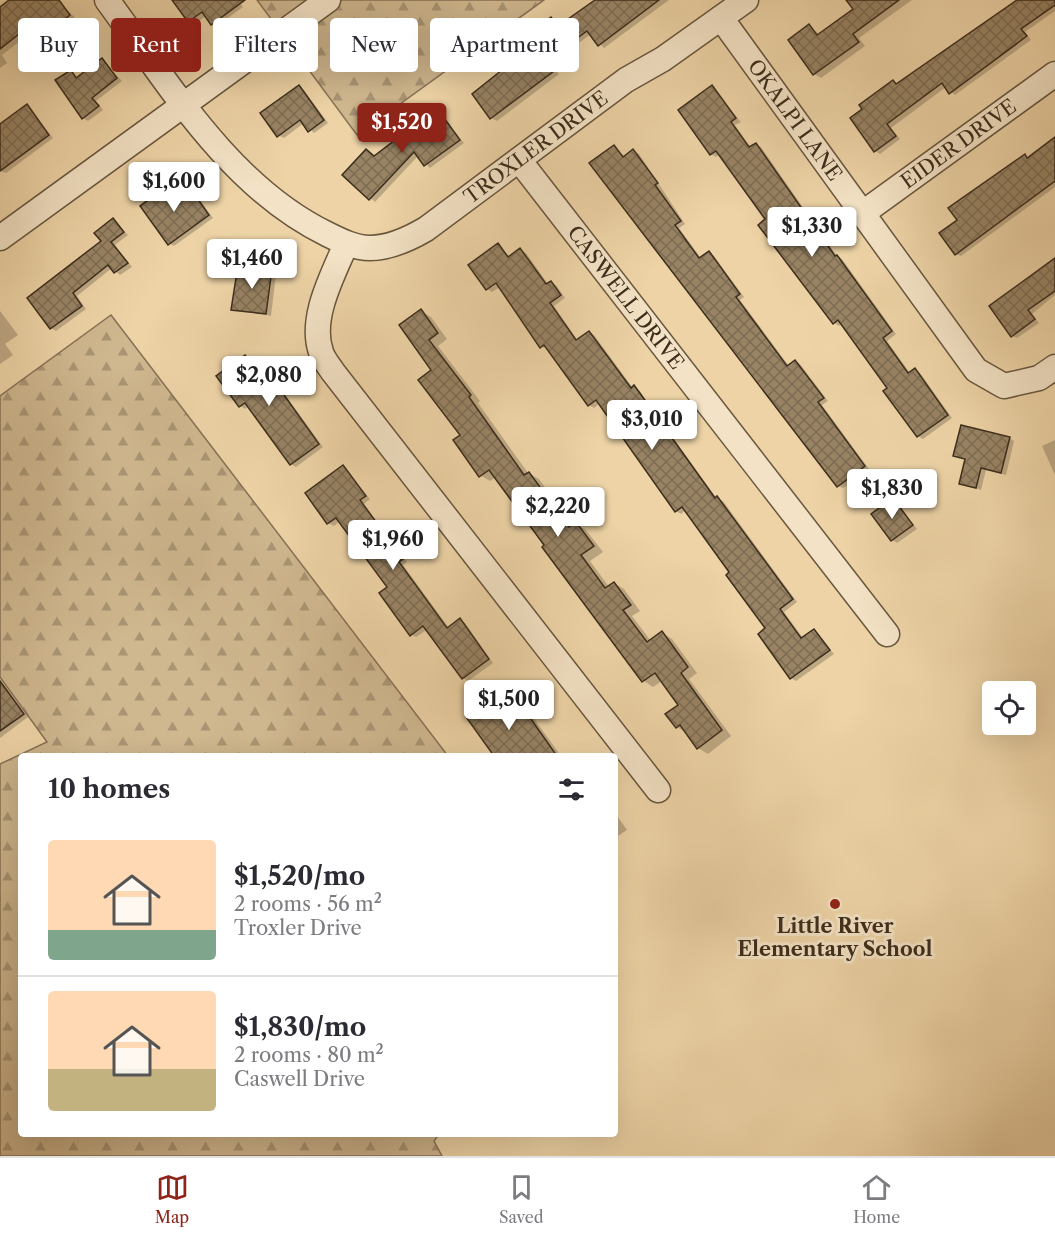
<!DOCTYPE html>
<meta charset="utf-8">
<style>
body{margin:0;font-family:"Libre Caslon Text",serif;background:#f7f7f7;color:#2b2b33;height:100vh;display:flex;flex-direction:column;font-size:22px;white-space:nowrap}
*{box-sizing:border-box;margin:0}
p{font-size:20px;color:#7c7c81}
.icon{flex:none;width:33px;height:33px;fill:none;stroke:currentColor;stroke-width:2;stroke-linecap:round;stroke-linejoin:round}
.map{position:relative;flex:1;overflow:hidden}
.side{position:absolute;left:18px;top:753px;width:600px;height:384px;display:flex;flex-direction:column;background:#fff;border-radius:6px;box-shadow:0 6px 24px #0002}
.side>*{flex:none}
.hud{position:absolute;left:18px;top:18px;width:600px;height:54px;display:flex;gap:12px}
.buttons{position:absolute;left:982px;top:681px;display:grid;gap:12px}
.buttons a{display:grid;place-items:center;width:54px;height:54px;border-radius:6px;background:#fff;box-shadow:0 6px 24px #0002;font-size:30px}
.price{position:absolute;translate:-50% -51px;padding:0 14px;border-radius:6px;background:#fff;color:#222;font-size:20px;line-height:39px;filter:drop-shadow(0 2px 3px #0008)}
.price::after{content:'';position:absolute;left:50%;top:36px;width:18px;height:14px;margin-left:-9px;background:inherit;clip-path:polygon(0 0,100% 0,50% 100%)}
.price.current{background:#8f2418;color:#fff}
ul{padding:0;list-style:none}
li{display:flex;align-items:center;gap:18px;height:150px;padding:0 30px}
li+li{border-top:2px solid #e1e1e2}
li span{display:grid;place-items:center;flex:none;width:168px;height:120px;border-radius:6px;color:#555}
li>.icon{margin-inline-start:auto}
span .icon{width:72px;height:72px;fill:#fffc;stroke-width:1}
li b{font-size:26px}
h2{display:flex;justify-content:space-between;align-items:center;height:72px;padding:0 30px;font-size:26px}
.tag{padding:0 21px;border-radius:6px;background:#fff;box-shadow:0 6px 24px #0002;font-size:21px;line-height:54px}
.tag.current{background:#8f2418;color:#fff}
.dock{display:flex;justify-content:space-around;align-items:center;height:84px;border-top:2px solid #e1e1e2;background:#fff;font-size:16px;color:#7c7c81}
.dock a{display:grid;justify-items:center;gap:3px}
.dock .current{color:#8f2418}
.map>svg:first-child{display:block}
.forest{fill:url(#forest-firs);stroke:#867256;stroke-width:1.5}
.shadow{fill:#0003}
.building{fill:url(#building-cross-hatch);stroke:#3c2d1c;stroke-width:1.5}
.lines{fill:none;stroke-linecap:round;stroke-linejoin:round}
.minor-casing{stroke:#68563e;stroke-width:27}
.minor{stroke:#f3e2c5;stroke-width:24}
.poi-dot{fill:#8f2418;stroke:#f3e2c5;stroke-width:2}
.labels{text-anchor:middle;stroke-width:6;stroke-linejoin:round;paint-order:stroke}
.street-label{font-size:20px;fill:#3c2d1c;stroke:#f3e2c5}
.poi-label{font-size:20px;font-weight:bold;fill:#3c2d1c;stroke:#f3e2c5}
</style>
<div class="map">
<svg width="1055" height="1156" viewBox="0 0 1055 1156">
<defs>
<pattern id="forest-firs" width="22" height="20" patternUnits="userSpaceOnUse" patternTransform="scale(1.5)"><rect width="22" height="20" fill="#cfb78f"/><path d="M5 1l3.5 6h-7zM16 11l3.5 6h-7z" fill="#a99574"/></pattern>
<pattern id="building-cross-hatch" width="8" height="8" patternUnits="userSpaceOnUse" patternTransform="scale(1.5)"><rect width="8" height="8" fill="#988364"/><path d="M0 0l8 8M0 8l8-8" fill="none" stroke="#7d6c52"/></pattern>
</defs>
<rect width="100%" height="100%" fill="#edd3a6"/>
<filter id="stains"><feTurbulence type="fractalNoise" baseFrequency=".00333" numOctaves="4"/><feColorMatrix values="0 0 0 0 .2 0 0 0 0 .09 0 0 0 0 .02 0 0 0 .5 -.17"/></filter>
<radialGradient id="worn" r=".72"><stop offset=".6" stop-color="#630" stop-opacity="0"/><stop offset="1" stop-color="#630" stop-opacity=".3"/></radialGradient>
<g class="forest">
<path d="M257,0h287l-187,135z"/>
<path d="M111,315l337,441h-427v378h418l-5,7 8,15h-442v-392l47,-22 -47,-65v-281z"/>
</g>
<g class="shadow">
<path d="M11,0h47l18,19 -21,15 -11,-11 -42,32 5,8 -7,5v-59z"/>
<path d="M174,0h64l5,7 -26,19 -11,-10 -11,8 -5,-3z"/>
<path d="M596,0h73l-65,48 -13,-14 -30,22 5,7 -10,8 3,3 -62,47 -6,-3 60,-99 9,8z"/>
<path d="M848,0h64l-53,38 6,8 -44,32 -7,-4 -5,-48 11,9 35,-25z"/>
<path d="M1018,0h37v11l-30,21 6,8 -76,55 -9,-8 -55,41 9,11 -20,15 -5,-3 18,-69 6,3z"/>
<path d="M102,60l20,21 -26,20 7,9 -15,11 -5,-3 -12,-47 7,7z"/>
<path d="M299,87l5,3 24,33 -14,10 -10,-10 -20,15 -6,-3z"/>
<path d="M712,87l29,35 -6,3 16,23 5,-4 5,3 76,109 5,3 54,75 -9,7 23,32 5,-3 5,3 32,45 -29,21 -5,-3 -29,-47 -47,-65 -3,2 -5,-3 -67,-103 -47,-66 -4,3 -5,-3z"/>
<path d="M27,106l26,32 -47,35 -6,-2v-45z"/>
<path d="M437,110l27,33 -34,25 -12,-12 -43,46 -31,-27 31,-18z"/>
<path d="M1055,139v48l-94,69 -5,-2 3,-33 66,-65 4,2z"/>
<path d="M614,147l11,10 9,-6 5,3 46,70 -6,4 22,30 8,-5 5,3 30,41 -4,3 49,66 6,-5 5,3 28,37 -6,4 47,64 -26,19 -5,-2z"/>
<path d="M168,187l11,11 11,-8 5,3 18,25 -39,28 -5,-3z"/>
<path d="M113,220l15,15 -13,10 17,22 -12,8 -8,-7 -35,28 9,13 -30,22 -5,-3z"/>
<path d="M498,245l12,12 10,-7 6,3 22,31 8,1 9,13 -11,8 24,35 11,-9 5,3 39,53 6,2 78,109 6,2 74,101 -13,10 19,26 11,-8 20,24 -38,27 -5,-3 -24,-49 -81,-119 -5,4 -5,-3 -76,-108 -6,5 -5,-3 -41,-57 -7,-1 -41,-60 -8,5 -5,-3z"/>
<path d="M1055,259v36l-23,19 7,9 -22,15 -5,-2z"/>
<path d="M271,271l5,3 -5,42 -38,-7z"/>
<path d="M0,311l18,24 -13,9 8,11 -13,9z"/>
<path d="M421,311l10,6 16,22 -9,7 42,55 -2,2 50,70 11,6 34,47 3,-2 10,6 17,22 -13,9 19,26 5,-4 10,6 16,22 -8,5 19,25 11,-8 10,6 25,34 -8,6 42,57 -23,18 -10,-6 -11,-15 -10,-6 3,-22 -18,-24 -9,6 -9,-6 -100,-134 2,-1 -50,-69 -6,4 -10,-6 -46,-104z"/>
<path d="M245,357l13,14 9,-7 5,3 11,14 -5,4 45,62 -27,20 -5,-3 -42,-58 -4,3 -5,-3z"/>
<path d="M1009,438l5,3 -8,34 -20,-5 -5,20 -20,-7 5,-23 -12,-5z"/>
<path d="M1055,440v35l-13,-29z"/>
<path d="M343,467l27,32 -6,5 43,58 -4,3 46,63 11,-8 5,3 28,40 -25,18 -5,-3 -35,-49 -12,8 -5,-3 -22,-46 -49,-67 -6,5 -6,-3z"/>
<path d="M894,500l23,29 -20,14 -5,-3z"/>
<path d="M0,679l28,38 -28,21z"/>
<path d="M495,698l12,10 10,-7 8,5 36,50h-41z"/>
<path d="M615,813l12,17 -12,8z"/>
</g>
<g class="building">
<path d="M9,0h50l11,15 -22,17 -10,-13 -38,30v-42z"/>
<path d="M172,0h73l-34,25 -9,-13 -14,10z"/>
<path d="M595,0h64l-61,46 -11,-15 -30,22 5,7 -10,7 2,4 -64,48 -18,-25 60,-48 -7,-10 26,-19 7,9z"/>
<path d="M846,0h53l-46,34 6,8 -46,33 -25,-35 21,-16 8,11 36,-26z"/>
<path d="M1017,0h38v5l-34,24 6,7 -78,58 -7,-11 -55,41 9,12 -22,16 -24,-34 12,-9 -3,-4 34,-25 3,4z"/>
<path d="M102,58l15,20 -25,20 7,8 -17,13 -27,-39 16,-10 5,8z"/>
<path d="M299,85l25,35 -16,12 -8,-12 -23,17 -17,-24z"/>
<path d="M712,85l24,33 -5,4 18,25 7,-4 79,113 2,-1 55,76 -9,7 25,35 7,-5 33,47 -31,22 -34,-46 4,-3 -49,-68 -5,4 -75,-99 7,-6 -49,-68 -6,4 -32,-45z"/>
<path d="M27,104l22,31 -49,36v-47z"/>
<path d="M437,108l23,32 -36,26 -10,-14 -45,48 -27,-25 24,-26 8,7z"/>
<path d="M1055,137v44l-100,74 -16,-22 18,-13 -9,-12 77,-54 2,4z"/>
<path d="M614,145l9,12 10,-8 25,34 -3,2 26,36 -6,4 24,33 10,-7 31,43 -4,3 51,69 8,-6 29,38 -6,4 47,64 -28,21 -248,-324z"/>
<path d="M168,185l9,13 13,-10 19,27 -41,30 -28,-39z"/>
<path d="M113,218l11,14 -13,10 17,21 -14,10 -6,-8 -35,28 9,13 -32,23 -23,-31 74,-57 -7,-8z"/>
<path d="M498,243l10,14 12,-9 26,36 5,-3 10,14 -11,8 26,37 13,-9 42,57 3,-3 81,113 2,-2 76,103 -13,10 21,29 13,-9 16,21 -40,29 -32,-45 7,-6 -39,-53 3,-3 -47,-65 -7,5 -79,-112 -8,6 -44,-61 -4,3 -44,-65 -10,7 -18,-25z"/>
<path d="M1055,258v33l-27,19 7,9 -24,18 -22,-31z"/>
<path d="M238,265l34,4 -6,45 -35,-4z"/>
<path d="M421,309l17,24 -9,7 42,55 -2,2 55,78 5,-3 40,55 7,-5 18,24 -13,9 24,33 9,-6 17,23 -8,5 24,32 15,-11 26,36 -7,6 41,57 -25,19 -17,-24 -4,3 -11,-14 13,-9 -23,-32 -13,9 -100,-135 2,-2 -55,-75 -10,7 -26,-37 7,-5 -42,-55 13,-10 -32,-45z"/>
<path d="M245,355l11,15 11,-8 12,16 -5,3 45,63 -29,21 -45,-62 -6,4 -23,-31z"/>
<path d="M961,425l49,12 -9,36 -20,-5 -5,20 -17,-4 6,-25 -12,-3z"/>
<path d="M343,465l23,31 -6,4 43,59 -4,3 48,66 13,-10 29,41 -27,20 -39,-53 -13,10 -31,-43 8,-6 -51,-69 -9,6 -22,-31z"/>
<path d="M893,498l20,27 -22,16 -20,-27z"/>
<path d="M0,681l24,33 -24,17z"/>
<path d="M495,696l9,13 13,-10 40,57h-63l-28,-39z"/>
</g>
<g class="lines">
<defs>
<g id="minor">
<path id="s1" d="M107,0c62,84 123,187 220,234 14,7 28,14 43,14 20,0 39,-9 56,-19l200,-149 37,-21 83,-59"/>
<path id="s2" d="M721,18l255,352 28,16 35,-8 16,-11"/>
<path id="s3" d="M519,160l368,474"/>
<path id="s4" d="M863,213l192,-139"/>
<path d="M0,238l328,-238"/>
<path d="M346,244c-13,31 -37,74 -25,108 2,7 8,14 12,20l325,418"/>
</g>
</defs>
<use href="#minor" class="minor-casing"/>
<use href="#minor" class="minor"/>
</g>
<circle class="poi-dot" cx="835" cy="904" r="6"/>
<g class="labels">
<g class="street-label">
<text dy="7" stroke="none"><textPath href="#s2" startOffset="126">OKALPI LANE</textPath></text>
<text dy="7" stroke="none"><textPath href="#s4" startOffset="118">EIDER DRIVE</textPath></text>
<text dy="7" stroke="none"><textPath href="#s1" startOffset="567">TROXLER DRIVE</textPath></text>
<text dy="7" stroke="none"><textPath href="#s3" startOffset="174">CASWELL DRIVE</textPath></text>
</g>
<g class="poi-label">
<text x="835" y="933">Little River<tspan x="835" dy="23">Elementary School</tspan></text>
</g>
</g>
<rect width="100%" height="100%" filter="url(#stains)"/>
<rect width="100%" height="100%" fill="url(#worn)"/>
</svg>
<div class="buttons">
<a><svg class="icon" aria-label="locate" viewBox="0 0 24 24"><circle cx="12" cy="12" r="6"/><path d="M12 2v4M12 18v4M2 12h4M18 12h4"/></svg></a>
</div>
<b class="price current" style="left:402px;top:154px">$1,520</b>
<b class="price" style="left:174px;top:213px">$1,600</b>
<b class="price" style="left:812px;top:258px">$1,330</b>
<b class="price" style="left:252px;top:290px">$1,460</b>
<b class="price" style="left:269px;top:407px">$2,080</b>
<b class="price" style="left:652px;top:451px">$3,010</b>
<b class="price" style="left:892px;top:520px">$1,830</b>
<b class="price" style="left:558px;top:538px">$2,220</b>
<b class="price" style="left:393px;top:571px">$1,960</b>
<b class="price" style="left:509px;top:731px">$1,500</b>
<div class="hud">
<a class="tag">Buy</a>
<a class="tag current">Rent</a>
<a class="tag">Filters</a>
<a class="tag">New</a>
<a class="tag">Apartment</a>
</div>
<section class="side">
<h2>10 homes<svg class="icon" aria-label="filters" viewBox="0 0 24 24"><path d="M4 7h16M4 17h16"/><circle cx="9" cy="7" r="2"/><circle cx="15" cy="17" r="2"/></svg></h2>
<ul>
<li><span style="background:linear-gradient(#ffd9b3 75%,#7fa58c 0)"><svg class="icon" aria-label="home" viewBox="0 0 24 24"><path d="M3 11l9-7 9 7M6 9v11h12V9"/></svg></span><div><b>$1,520/mo</b><p>2 rooms · 56 m²</p><p>Troxler Drive</p></div></li>
<li><span style="background:linear-gradient(#ffd9b3 65%,#c2b280 0)"><svg class="icon" aria-label="home" viewBox="0 0 24 24"><path d="M3 11l9-7 9 7M6 9v11h12V9"/></svg></span><div><b>$1,830/mo</b><p>2 rooms · 80 m²</p><p>Caswell Drive</p></div></li>
</ul>
</section>
</div>
<nav class="dock">
<a class="current"><svg class="icon" aria-label="map" viewBox="0 0 24 24"><path d="M3 6l6-2 6 2 6-2v14l-6 2-6-2-6 2zM9 4v14M15 6v14"/></svg>Map</a>
<a><svg class="icon" aria-label="saved" viewBox="0 0 24 24"><path d="M7 4h10v16l-5-4-5 4z"/></svg>Saved</a>
<a><svg class="icon" aria-label="home" viewBox="0 0 24 24"><path d="M3 11l9-7 9 7M6 9v11h12V9"/></svg>Home</a>
</nav>
